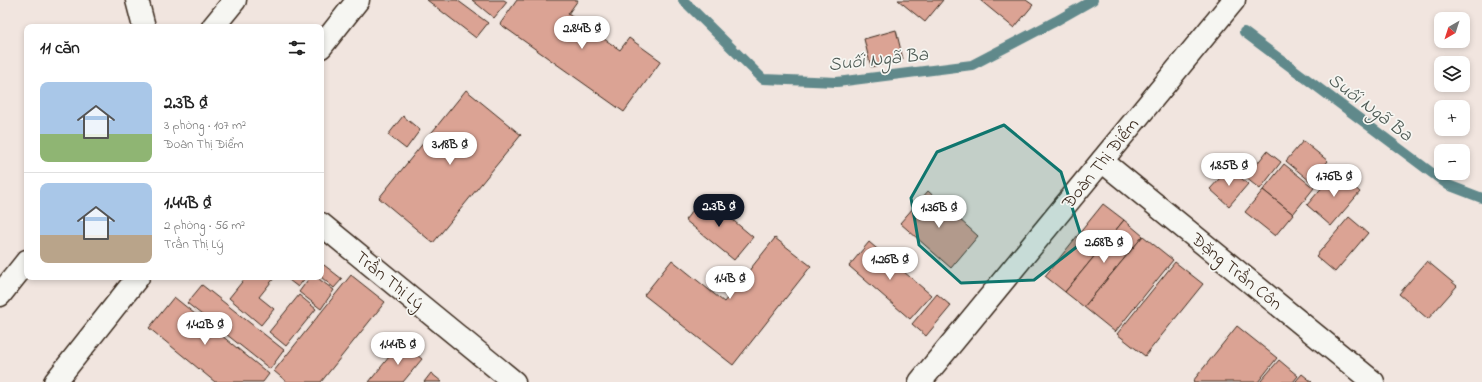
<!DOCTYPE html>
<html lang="vi">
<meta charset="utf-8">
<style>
body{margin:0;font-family:"Indie Flower",sans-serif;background:#f6f6f6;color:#222;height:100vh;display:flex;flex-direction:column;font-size:15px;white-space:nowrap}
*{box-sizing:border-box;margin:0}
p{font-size:13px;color:#767676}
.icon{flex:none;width:22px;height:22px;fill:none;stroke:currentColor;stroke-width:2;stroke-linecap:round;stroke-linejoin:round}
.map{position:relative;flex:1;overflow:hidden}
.side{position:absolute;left:24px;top:24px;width:300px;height:256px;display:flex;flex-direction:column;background:#fff;border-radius:8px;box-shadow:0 2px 6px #0003}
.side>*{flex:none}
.needle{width:26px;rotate:219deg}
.tools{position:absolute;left:1434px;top:12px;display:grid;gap:8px}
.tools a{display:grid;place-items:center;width:36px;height:36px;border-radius:8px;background:#fff;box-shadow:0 2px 6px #0003;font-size:20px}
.price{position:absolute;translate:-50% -34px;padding:0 9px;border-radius:14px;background:#fff;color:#222;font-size:13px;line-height:26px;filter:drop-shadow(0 1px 2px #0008)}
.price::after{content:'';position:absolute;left:50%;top:24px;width:12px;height:9px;margin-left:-6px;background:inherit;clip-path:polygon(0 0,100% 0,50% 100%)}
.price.current{background:#111827;color:#fff}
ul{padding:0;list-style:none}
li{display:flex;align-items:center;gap:12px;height:100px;padding:0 16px}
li+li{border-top:1px solid #e0e0e0}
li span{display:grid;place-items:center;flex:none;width:112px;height:80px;border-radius:8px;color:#555}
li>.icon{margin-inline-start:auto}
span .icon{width:48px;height:48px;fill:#fffc;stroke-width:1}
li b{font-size:17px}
h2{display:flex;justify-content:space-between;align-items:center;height:48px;padding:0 16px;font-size:17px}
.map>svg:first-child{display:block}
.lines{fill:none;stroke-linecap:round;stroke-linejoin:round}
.stream{stroke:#60898b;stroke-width:10}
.building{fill:#dba394;stroke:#3b2a1e}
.minor-casing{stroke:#3b2a1e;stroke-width:25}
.tertiary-casing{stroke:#3b2a1e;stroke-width:25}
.secondary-casing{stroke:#3b2a1e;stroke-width:25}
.minor{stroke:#f6f6f2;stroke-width:22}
.tertiary{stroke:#f6f6f2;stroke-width:22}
.secondary{stroke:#f6f6f2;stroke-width:22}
.marked{fill:#0f766e;fill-opacity:0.2;stroke:#0f766e;stroke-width:3;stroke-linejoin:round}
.labels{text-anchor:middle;stroke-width:3.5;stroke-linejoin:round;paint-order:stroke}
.street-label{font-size:18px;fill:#3b2a1e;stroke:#f6f6f2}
.water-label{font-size:19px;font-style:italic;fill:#4e5a54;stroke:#f6f6f2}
</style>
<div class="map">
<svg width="1482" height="382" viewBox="0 0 1482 382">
<rect width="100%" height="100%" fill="#f1e5df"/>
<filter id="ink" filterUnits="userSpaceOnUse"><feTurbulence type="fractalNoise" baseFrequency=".025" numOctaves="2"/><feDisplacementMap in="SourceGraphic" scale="8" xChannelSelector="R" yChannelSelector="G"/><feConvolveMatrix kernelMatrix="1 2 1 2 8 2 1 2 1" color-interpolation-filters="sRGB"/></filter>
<g filter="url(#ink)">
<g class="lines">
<g class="stream">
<path d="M683,0l80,79 74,3 135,-17 84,-44 37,-21"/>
<path d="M1244,32l204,153 34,13"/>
</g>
</g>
<g class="building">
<path d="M427,0h30l31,23 -12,15z"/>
<path d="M472,0h32l3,2 -13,16z"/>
<path d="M517,0h61l-10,14 52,36 9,-12 32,23 -37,51 -124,-88z"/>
<path d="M898,0h45l-18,22z"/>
<path d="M980,0h46l7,5 -19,23z"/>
<path d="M896,30l7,29 -32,8 -7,-28z"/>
<path d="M466,90l55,45 -88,108 -54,-45z"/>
<path d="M403,116l17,14 -14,19 -18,-14z"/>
<path d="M1303,141l25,20 -17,21 -25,-21z"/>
<path d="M1267,151l14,11 -21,27 -14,-11z"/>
<path d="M1284,164l30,24 -21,26 -30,-24z"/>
<path d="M1229,168l19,16 -19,22 -19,-17z"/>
<path d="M1336,171l24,21 -29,34 -24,-21z"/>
<path d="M1263,190l30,24 -18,22 -30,-24z"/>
<path d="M928,191l50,45 -27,32 -51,-45z"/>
<path d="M704,196l49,41 -19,23 -49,-40z"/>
<path d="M1103,204l21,16 -59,72 -20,-16z"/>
<path d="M1349,217l19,16 -33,39 -19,-16z"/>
<path d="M1124,220l19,16 -59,71 -19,-15z"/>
<path d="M1143,236l30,24 -58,72 -31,-25z"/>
<path d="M775,238l36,28 -78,99 -89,-70 28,-35 52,42z"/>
<path d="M869,242l62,53 -21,24 -61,-53z"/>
<path d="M1427,261l30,25 -29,33 -29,-25z"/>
<path d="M1175,262l28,22 -58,72 -28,-22z"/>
<path d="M324,265l18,14 -8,9 -13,-11v-9z"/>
<path d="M351,275l34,27 -64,80h-34l-13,-11z"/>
<path d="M246,277h29l-16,20 15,12 -13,16 -32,-27z"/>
<path d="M285,277h21l-8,10z"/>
<path d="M310,277h6l18,13 -13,19 -22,-17z"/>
<path d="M202,285l82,65 -14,19 -83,-66z"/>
<path d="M937,294l14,12 -25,30 -14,-12z"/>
<path d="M299,295l17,14 -30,37 -17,-14z"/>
<path d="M174,297l95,77 -6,8h-48l-66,-54z"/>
<path d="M1237,326l40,32 -19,24h-64l-1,-1z"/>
<path d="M401,342l21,17 -19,23h-34z"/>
<path d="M1279,360l19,16 -5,6h-33z"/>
<path d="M431,373l11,9h-18z"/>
<path d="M1302,374l10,8h-17z"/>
</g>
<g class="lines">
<defs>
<g id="minor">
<path d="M1102,161l271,221"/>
<path d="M321,224l193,158"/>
<path d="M920,382l314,-382"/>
</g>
<path id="tertiary" d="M137,0l7,27"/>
<g id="secondary">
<path d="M213,27l22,-27"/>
<path d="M321,47l37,-47"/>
<path d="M0,295l27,-34"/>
<path d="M55,382l83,-105"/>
</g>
</defs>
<use href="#minor" class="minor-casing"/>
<use href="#tertiary" class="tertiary-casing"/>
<use href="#secondary" class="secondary-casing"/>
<use href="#minor" class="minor"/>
<use href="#tertiary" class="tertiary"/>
<use href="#secondary" class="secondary"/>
</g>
</g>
<path class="marked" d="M1004,125l57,47 22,70 -49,38 -73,3 -42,-38 -8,-47 26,-46z"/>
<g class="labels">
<g class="street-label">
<text transform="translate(1100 163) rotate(-51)" y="6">Đoàn Thị Điểm</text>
<text transform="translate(1237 271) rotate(39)" y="6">Đặng Trần Côn</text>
<text transform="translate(390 280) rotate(39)" y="6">Trần Thị Lý</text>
</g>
<g class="water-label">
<text transform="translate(878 58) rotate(-6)" y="7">Suối Ngã Ba</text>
<text transform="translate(1371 106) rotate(37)" y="7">Suối Ngã Ba</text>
</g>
</g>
</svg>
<div class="tools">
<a><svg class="needle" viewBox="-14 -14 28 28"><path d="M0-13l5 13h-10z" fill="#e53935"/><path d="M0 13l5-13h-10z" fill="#767676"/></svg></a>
<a><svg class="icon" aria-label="layers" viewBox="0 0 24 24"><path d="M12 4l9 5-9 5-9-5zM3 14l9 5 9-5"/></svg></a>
<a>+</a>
<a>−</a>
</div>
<b class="price" style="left:582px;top:50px">2.84B ₫</b>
<b class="price" style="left:450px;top:166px">3.18B ₫</b>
<b class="price" style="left:1229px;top:187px">1.85B ₫</b>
<b class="price" style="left:1334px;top:198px">1.76B ₫</b>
<b class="price current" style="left:719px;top:228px">2.3B ₫</b>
<b class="price" style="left:939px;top:229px">1.36B ₫</b>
<b class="price" style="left:1104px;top:264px">2.68B ₫</b>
<b class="price" style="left:890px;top:281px">1.26B ₫</b>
<b class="price" style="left:730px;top:300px">1.4B ₫</b>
<b class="price" style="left:205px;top:346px">1.42B ₫</b>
<b class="price" style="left:398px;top:366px">1.44B ₫</b>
<section class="side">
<h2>11 căn<svg class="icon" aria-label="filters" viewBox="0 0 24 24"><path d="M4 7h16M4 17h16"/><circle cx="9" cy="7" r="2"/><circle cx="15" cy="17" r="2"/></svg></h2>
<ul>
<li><span style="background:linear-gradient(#a9c7e8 65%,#8fb573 0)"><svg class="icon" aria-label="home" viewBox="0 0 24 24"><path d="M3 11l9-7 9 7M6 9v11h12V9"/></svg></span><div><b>2.3B ₫</b><p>3 phòng · 107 m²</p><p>Đoàn Thị Điểm</p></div></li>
<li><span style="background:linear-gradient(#a9c7e8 65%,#b9a48a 0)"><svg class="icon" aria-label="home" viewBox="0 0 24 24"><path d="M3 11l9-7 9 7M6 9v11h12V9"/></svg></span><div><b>1.44B ₫</b><p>2 phòng · 56 m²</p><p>Trần Thị Lý</p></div></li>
</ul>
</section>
</div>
